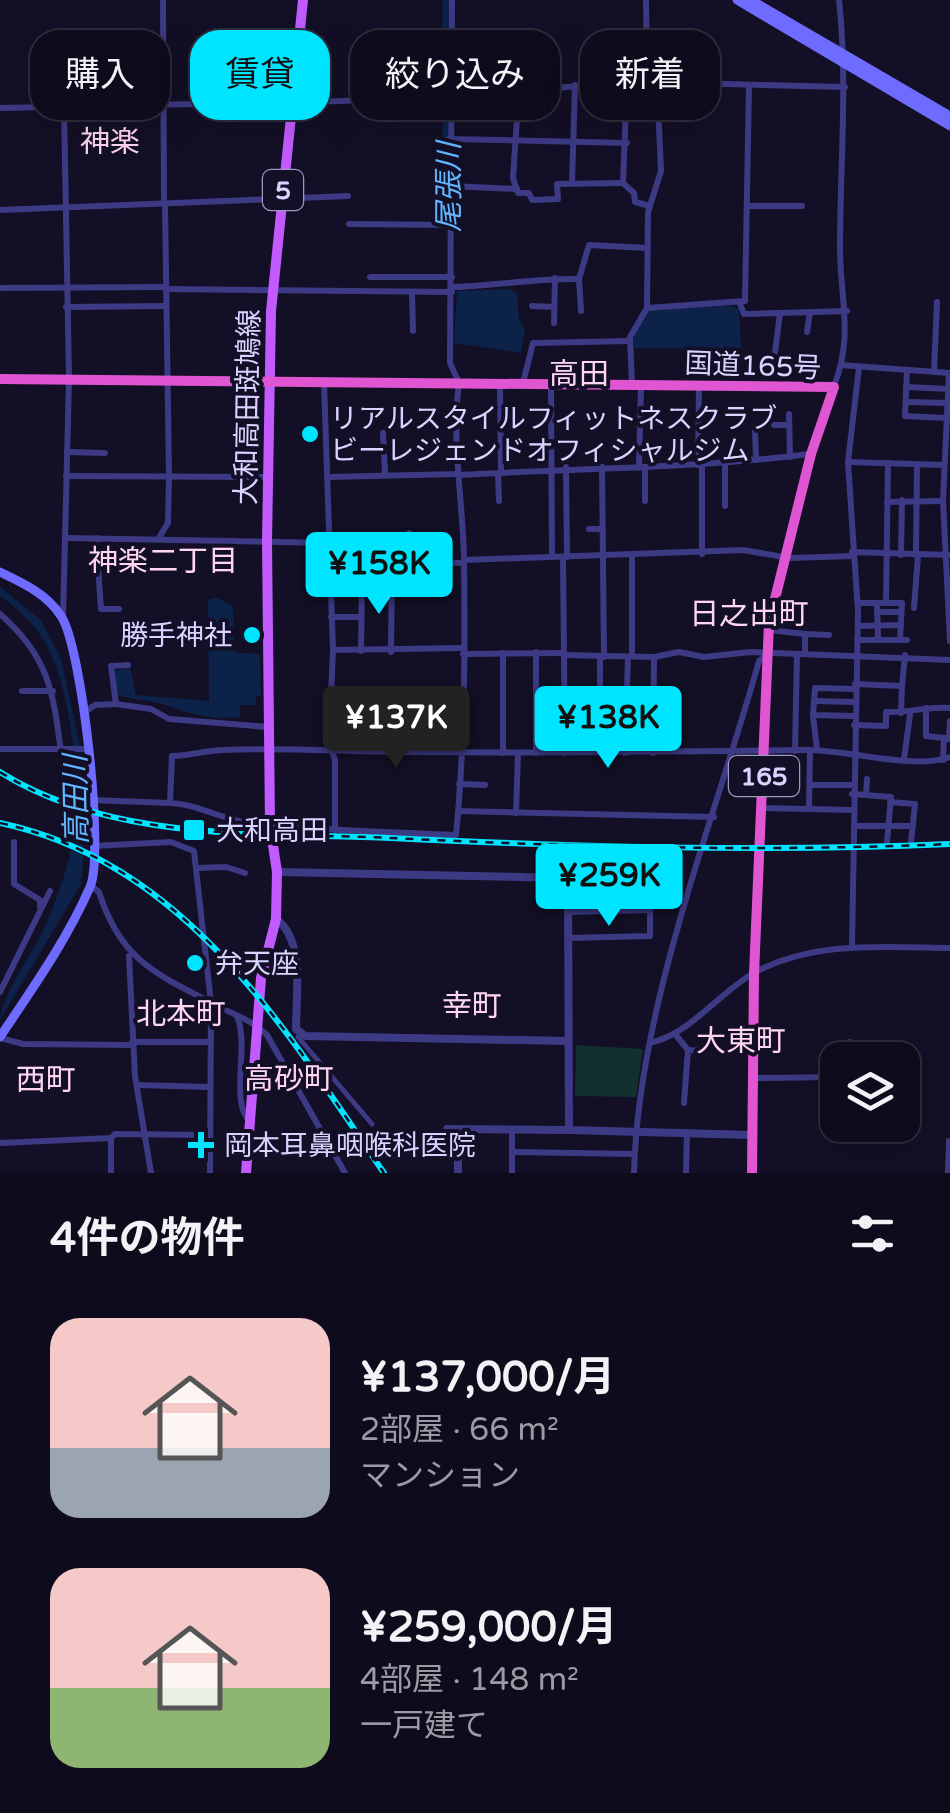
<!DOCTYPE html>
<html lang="ja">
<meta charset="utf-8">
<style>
body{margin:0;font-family:"Varela Round","Noto Sans JP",sans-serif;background:#171425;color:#f1f3f6;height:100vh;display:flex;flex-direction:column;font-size:38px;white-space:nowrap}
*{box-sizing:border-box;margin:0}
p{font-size:32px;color:#9b9ba3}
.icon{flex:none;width:55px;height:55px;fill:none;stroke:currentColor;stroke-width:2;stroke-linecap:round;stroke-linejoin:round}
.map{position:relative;height:1173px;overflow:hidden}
.side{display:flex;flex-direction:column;background:#0e0b1c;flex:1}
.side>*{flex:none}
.hud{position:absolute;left:30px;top:30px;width:890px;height:90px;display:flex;gap:20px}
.controls{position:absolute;left:820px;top:1042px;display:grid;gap:20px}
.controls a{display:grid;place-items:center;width:100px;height:100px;border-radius:20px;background:#0e0b1c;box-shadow:0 10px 40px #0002,0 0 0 2px #2e2b3b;font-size:50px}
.price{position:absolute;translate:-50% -85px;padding:0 22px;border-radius:10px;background:#00e5ff;color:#111;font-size:32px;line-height:65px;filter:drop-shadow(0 2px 5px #0008)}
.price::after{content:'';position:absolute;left:50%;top:60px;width:30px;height:22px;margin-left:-15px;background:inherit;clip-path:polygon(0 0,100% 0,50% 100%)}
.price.active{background:#222;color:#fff}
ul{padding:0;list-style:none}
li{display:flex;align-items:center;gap:30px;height:250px;padding:0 50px}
li span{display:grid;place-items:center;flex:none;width:280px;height:200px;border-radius:30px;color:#555}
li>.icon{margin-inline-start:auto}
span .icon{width:120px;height:120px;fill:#fffc;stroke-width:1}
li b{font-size:42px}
h2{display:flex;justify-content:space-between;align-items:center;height:120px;padding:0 50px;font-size:42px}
.tag{padding:0 35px;border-radius:30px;background:#0e0b1c;box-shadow:0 10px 40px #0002,0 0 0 2px #2e2b3b;font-size:35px;line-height:90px}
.tag.active{background:#00e5ff;color:#111}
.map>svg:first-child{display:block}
.green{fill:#12302f}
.water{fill:#0c2248}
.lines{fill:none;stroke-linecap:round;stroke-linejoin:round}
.river{stroke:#0c2248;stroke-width:11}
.pedestrian{stroke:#3d3a85;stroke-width:5}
.minor{stroke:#3d3a85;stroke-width:6}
.tertiary{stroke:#3d3a85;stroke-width:8}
.secondary{stroke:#6f6bff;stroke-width:9}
.primary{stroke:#c25bff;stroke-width:10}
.trunk{stroke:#e055d1;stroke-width:10}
.rail-casing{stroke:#00e5ff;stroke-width:6}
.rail{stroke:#130f26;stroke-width:2.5;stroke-dasharray:8;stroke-linecap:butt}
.poi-dot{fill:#00e5ff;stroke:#130f26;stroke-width:4}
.labels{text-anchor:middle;stroke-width:8;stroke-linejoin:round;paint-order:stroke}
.shield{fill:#130f26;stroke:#9e99be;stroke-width:2.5}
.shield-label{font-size:25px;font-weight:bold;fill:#d9d4ff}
.street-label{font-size:28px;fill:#d9d4ff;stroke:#130f26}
.poi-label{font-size:28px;fill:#d9d4ff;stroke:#130f26;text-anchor:start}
.neighbourhood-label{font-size:30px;fill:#ffd6f0;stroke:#130f26}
.water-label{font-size:30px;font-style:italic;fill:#62b6ff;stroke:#130f26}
</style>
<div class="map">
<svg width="950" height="1173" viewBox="0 0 950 1173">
<rect width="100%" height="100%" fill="#130f26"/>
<path class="green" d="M576,1045l67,4 -7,48 -61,-1z"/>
<g class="water">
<path d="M509,289l8,4 2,27 6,9 -4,24 -67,-10 3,-52z"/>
<path d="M731,306l8,3 2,39h-106c-6,-13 7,-34 19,-41z"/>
<path d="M0,587l41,33 20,39 24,110 2,50 -6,65 -81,136c0,-23 36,-71 46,-96 12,-29 23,-58 28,-89 7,-47 -3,-147 -27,-189 -12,-22 -27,-36 -47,-50z"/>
<path d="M217,598l16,8 1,46 26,2 1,42h-5v9h-16v12c-33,4 -53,-5 -82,-14 -14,-4 -28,-3 -41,-8l-4,-24 17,-3 6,27 73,6 -1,-101z"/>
</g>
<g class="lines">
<path class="river" d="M448,206v-206"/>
<path class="pedestrian" d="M305,1036l-7,1 74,87"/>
<g class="minor">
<path d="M163,0l1,200"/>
<path d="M452,0l-2,363 9,20c-8,58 4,118 5,176 1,91 1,186 -8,276 -70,-3 -141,-5 -211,-13 -27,-4 -48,-18 -75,-19l2,-47c18,0 34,-6 52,-6 60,-3 122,2 182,2 134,1 268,0 401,-2 43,0 106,20 143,7"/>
<path d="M646,0l1,82"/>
<path d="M627,83l-4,100 11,10 1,9 15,4"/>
<path d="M519,89l-6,89 5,15h11l3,7 26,-1 -1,-15 66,-1"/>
<path d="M0,108l343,-7 304,-19 198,5"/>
<path d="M449,139l178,4"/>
<path d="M572,183l3,-98"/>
<path d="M450,186l67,3"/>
<path d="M747,206h55"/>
<path d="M0,210l348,-14"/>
<path d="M349,224l102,1"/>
<path d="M370,277h82"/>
<path d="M579,279l2,32"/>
<path d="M452,287c44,-1 83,-9 127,-8l10,-34 59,3"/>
<path d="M0,288l165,-1"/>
<path d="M165,289l287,3"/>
<path d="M412,292l1,39"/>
<path d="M740,304l4,10 103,-3"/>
<path d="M532,306l22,1"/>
<path d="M66,307l100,-1"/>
<path d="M647,308l1,-96 13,-41 -4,-88"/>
<path d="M554,323l1,-45"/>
<path d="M807,332l3,-20"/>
<path d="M774,361l6,-48"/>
<path d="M841,365l109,8"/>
<path d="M907,370l-2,46 42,2"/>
<path d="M934,372l3,-70"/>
<path d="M949,373l-6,128 7,140"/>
<path d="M324,382l9,268 -4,93 6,17v70"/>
<path d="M523,383l10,-40 97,-2"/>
<path d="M500,384l1,89"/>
<path d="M551,385l1,172"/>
<path d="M632,385l-2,-48 17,-29 98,-7 4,-216"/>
<path d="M834,386c20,-51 6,-87 6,-138 0,-83 8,-165 -1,-248"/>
<path d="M906,387l44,2"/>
<path d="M906,402l43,1"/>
<path d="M789,414l1,43"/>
<path d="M774,425h15"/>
<path d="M755,429l1,31"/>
<path d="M383,433l2,40"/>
<path d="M67,452l38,1"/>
<path d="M848,462l96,3"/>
<path d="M702,464v90"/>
<path d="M698,465l1,-79"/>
<path d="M566,467l1,90"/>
<path d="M602,467l2,190"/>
<path d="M639,468l2,-83"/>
<path d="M645,468v33"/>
<path d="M498,473l1,28"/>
<path d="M459,475c117,-7 234,-6 350,-21"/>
<path d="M66,476l201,1"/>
<path d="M328,477l131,-3"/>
<path d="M887,502l56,-1"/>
<path d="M725,506v-44"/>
<path d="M589,529h14"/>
<path d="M409,533v27"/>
<path d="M160,536l8,-13 1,-47 -4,-271"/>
<path d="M66,538l264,5"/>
<path d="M96,538l5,71h18"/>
<path d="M852,552l98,3"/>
<path d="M901,555l1,-55"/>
<path d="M916,555l1,-91"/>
<path d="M563,557l2,196"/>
<path d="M330,559l133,4"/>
<path d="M464,560l279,-10 46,8 64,-2"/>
<path d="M858,603h44l-2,37"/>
<path d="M877,603l1,37"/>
<path d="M886,603l2,-140"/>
<path d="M914,608l4,-53"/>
<path d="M877,612h24"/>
<path d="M0,614c49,43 53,77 61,138"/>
<path d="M331,617h30"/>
<path d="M63,618l6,-239 -5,-273"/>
<path d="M858,626l43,-1"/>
<path d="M769,630l36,4v19"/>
<path d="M805,634l24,1"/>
<path d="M857,640h50"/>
<path d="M333,650l130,-2"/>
<path d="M361,651l1,-69"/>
<path d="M391,652l1,-92"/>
<path d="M536,652v101"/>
<path d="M503,653v100"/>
<path d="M463,654l101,-1"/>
<path d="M564,655l90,2 25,-5 25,5 46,-5 200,8"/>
<path d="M632,656v-100"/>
<path d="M128,665l-17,1 5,38 35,5 18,10 99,8"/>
<path d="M855,684l47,2 -1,27"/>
<path d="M902,686l3,-31"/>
<path d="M22,691h31"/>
<path d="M815,701l39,1"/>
<path d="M926,708v28l18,2"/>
<path d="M85,712l10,-7 21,-1"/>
<path d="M813,715l4,35"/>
<path d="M854,716l-41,-1 2,-27 40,1"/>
<path d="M854,725l32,1v-14c23,1 41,-6 64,-4"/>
<path d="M949,739l1,-18"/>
<path d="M0,749h88"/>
<path d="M795,751l2,-97"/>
<path d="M600,753v-96"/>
<path d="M625,753l3,-96"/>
<path d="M653,753l1,-96"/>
<path d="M904,759l6,-44"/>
<path d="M943,760l1,-22 6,1"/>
<path d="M459,784l26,1"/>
<path d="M810,785h42"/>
<path d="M852,794l39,3 -4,45"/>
<path d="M866,795l1,-16"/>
<path d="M92,800l78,3"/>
<path d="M890,802l25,2 -4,38"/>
<path d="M762,808l91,2"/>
<path d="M809,809l1,-59"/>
<path d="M459,811l255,6"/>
<path d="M516,813l2,-60"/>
<path d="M854,826h59"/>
<path d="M14,842v42l26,16v7"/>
<path d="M93,846l78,-4 23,9 17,152 -1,170"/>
<path d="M197,868l29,-1 19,6"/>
<path d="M568,878v-23l82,1v80l-82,2"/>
<path d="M568,884l82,-1"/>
<path d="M91,886l8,6c22,70 59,83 121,115 18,10 32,13 47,28l78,138"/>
<path d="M568,912l82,-2"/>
<path d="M852,946l6,-334 -10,-150 11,-95"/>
<path d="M129,956l6,120 16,97"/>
<path d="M0,992l50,-101"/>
<path d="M237,1016c13,30 -8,87 13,105"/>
<path d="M675,1034l13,16 -4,53"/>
<path d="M0,1038l23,6 109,1"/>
<path d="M132,1042h78"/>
<path d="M650,1043c40,-9 67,-48 102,-69 60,-34 132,-27 198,-26"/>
<path d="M688,1050l17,1"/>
<path d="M850,1060v-18"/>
<path d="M828,1077v-27"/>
<path d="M754,1078l84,-1"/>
<path d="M137,1085l73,2"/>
<path d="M0,1143l111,-5 4,-4 95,1"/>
<path d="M512,1152l122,2"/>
<path d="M111,1173v-35"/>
<path d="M512,1173v-43"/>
<path d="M634,1173c4,-165 80,-351 125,-512l7,-6"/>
<path d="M686,1173l1,-41"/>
<path d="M948,1173l1,-32"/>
</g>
<g class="tertiary">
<path d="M277,872l291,6 1,252 183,5"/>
<path d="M276,919c29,20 20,78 20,110l9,7 263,5"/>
<path d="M447,1129l122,1"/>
<path d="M458,1129v44"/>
</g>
<g class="secondary">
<path d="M737,0l213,126"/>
<path d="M751,0l199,116"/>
<path d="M0,572c23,11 47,22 61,44 21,30 44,238 29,271 -23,53 -58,102 -90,150"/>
</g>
<path class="primary" d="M246,1173l15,-195 15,-59 1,-47 -7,-47 -3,-284 4,-230 32,-311"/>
<path class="trunk" d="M0,379l834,8 -23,67 -42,169 -15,351 -2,199"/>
<defs>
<g id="rail">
<path d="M0,772c113,71 262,60 391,66 186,9 372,14 559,6"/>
<path d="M0,823c186,40 284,204 384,350"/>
</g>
</defs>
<use href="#rail" class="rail-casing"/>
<use href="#rail" class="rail"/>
</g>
<g class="poi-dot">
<circle cx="310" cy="434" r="10"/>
<circle cx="252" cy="635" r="10"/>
<rect x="182" y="818" width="24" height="24" rx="5"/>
<circle cx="195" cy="963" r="10"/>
<path d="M196 1130h10v10h10v10h-10v10h-10v-10h-10v-10h10z"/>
</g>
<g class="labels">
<g class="shield">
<rect x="263" y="170" width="40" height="40" rx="8"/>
<rect x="729" y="756" width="70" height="40" rx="8"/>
</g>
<g class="shield-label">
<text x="283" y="199">5</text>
<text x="764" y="785">165</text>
</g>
<g class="street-label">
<text transform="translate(753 365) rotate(2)" y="10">国道165号</text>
<text transform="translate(247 407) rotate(-89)" y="10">大和高田斑鳩線</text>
</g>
<g class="poi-label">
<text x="330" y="428">リアルスタイルフィットネスクラブ<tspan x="330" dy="32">ビーレジェンドオフィシャルジム</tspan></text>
<text x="232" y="645" text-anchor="end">勝手神社</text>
<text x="216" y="840">大和高田</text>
<text x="215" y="973">弁天座</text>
<text x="224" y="1155">岡本耳鼻咽喉科医院</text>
</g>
<g class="neighbourhood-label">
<text x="110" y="152">神楽</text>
<text x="579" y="384">高田</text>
<text x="163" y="571">神楽二丁目</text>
<text x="749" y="624">日之出町</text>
<text x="472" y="1016">幸町</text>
<text x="181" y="1024">北本町</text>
<text x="741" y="1051">大東町</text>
<text x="289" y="1089">高砂町</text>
<text x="46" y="1090">西町</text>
</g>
<g class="water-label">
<text transform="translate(449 187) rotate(-90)" y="10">尾張川</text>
<text transform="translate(76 800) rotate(-91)" y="10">高田川</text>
</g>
</g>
</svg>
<div class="controls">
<a><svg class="icon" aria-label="layers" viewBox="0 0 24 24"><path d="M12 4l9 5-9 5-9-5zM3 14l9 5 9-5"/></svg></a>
</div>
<b class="price" style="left:379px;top:617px">¥158K</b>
<b class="price active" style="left:396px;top:771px">¥137K</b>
<b class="price" style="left:608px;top:771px">¥138K</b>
<b class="price" style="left:609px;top:929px">¥259K</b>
<div class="hud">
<a class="tag">購入</a>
<a class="tag active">賃貸</a>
<a class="tag">絞り込み</a>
<a class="tag">新着</a>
</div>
</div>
<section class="side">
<h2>4件の物件<svg class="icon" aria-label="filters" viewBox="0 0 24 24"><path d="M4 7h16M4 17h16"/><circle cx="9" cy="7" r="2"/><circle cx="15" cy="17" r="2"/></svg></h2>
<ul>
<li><span style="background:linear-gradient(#f6c9c9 65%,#9aa5b1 0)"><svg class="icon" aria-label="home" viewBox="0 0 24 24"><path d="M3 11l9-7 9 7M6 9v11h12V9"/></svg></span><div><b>¥137,000/月</b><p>2部屋 · 66 m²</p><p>マンション</p></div></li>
<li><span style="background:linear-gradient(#f6c9c9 60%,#8fb573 0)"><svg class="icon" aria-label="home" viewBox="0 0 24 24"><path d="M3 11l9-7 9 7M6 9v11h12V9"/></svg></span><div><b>¥259,000/月</b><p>4部屋 · 148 m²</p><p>一戸建て</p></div></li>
</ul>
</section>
